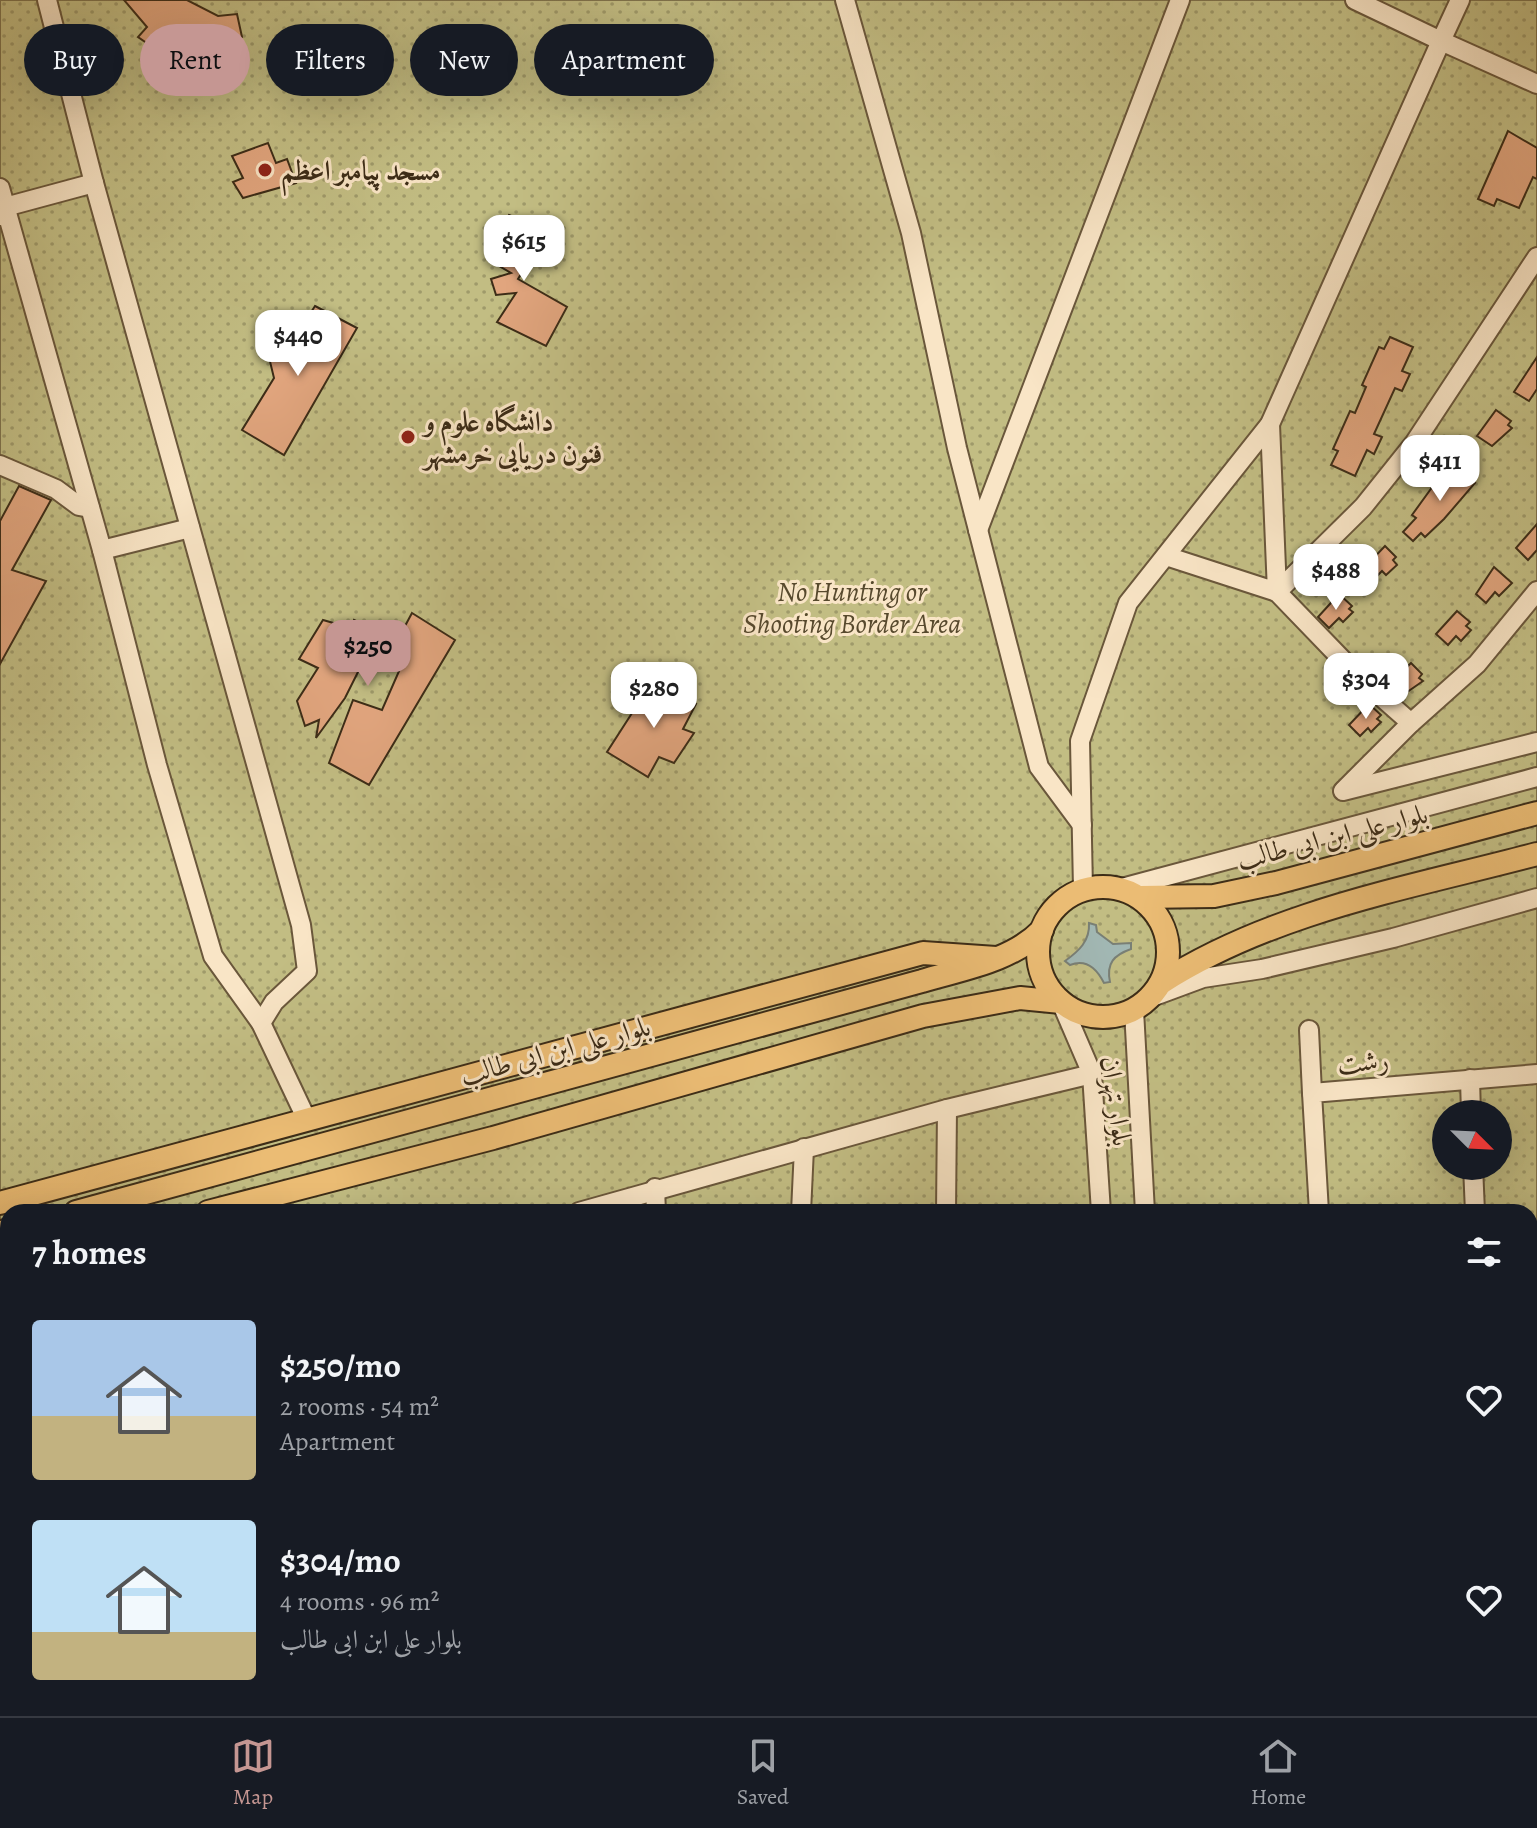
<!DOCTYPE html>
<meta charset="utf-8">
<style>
body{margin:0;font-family:Alegreya,Amiri,serif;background:#20242c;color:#f1f3f6;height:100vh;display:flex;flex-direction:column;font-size:30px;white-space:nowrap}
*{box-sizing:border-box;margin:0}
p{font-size:26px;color:#9ea1a6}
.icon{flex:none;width:44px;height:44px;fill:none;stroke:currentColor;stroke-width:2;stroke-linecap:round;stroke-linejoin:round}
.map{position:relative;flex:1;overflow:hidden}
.side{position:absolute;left:0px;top:1204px;width:1538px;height:512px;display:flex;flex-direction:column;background:#171b24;border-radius:24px 24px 0 0;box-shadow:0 8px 32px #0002}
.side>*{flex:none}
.hud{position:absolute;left:24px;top:24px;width:800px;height:72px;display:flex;gap:16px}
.needle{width:52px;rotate:114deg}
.buttons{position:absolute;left:1432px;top:1100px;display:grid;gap:16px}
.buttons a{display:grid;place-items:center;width:80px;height:80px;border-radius:50%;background:#171b24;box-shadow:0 8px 32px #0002;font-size:40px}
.price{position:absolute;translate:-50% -68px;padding:0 18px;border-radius:16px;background:#fff;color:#222;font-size:26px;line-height:52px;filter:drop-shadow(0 2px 4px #0008)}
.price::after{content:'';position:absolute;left:50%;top:48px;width:24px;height:18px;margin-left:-12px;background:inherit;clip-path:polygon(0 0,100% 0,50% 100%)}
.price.on{background:#c59692;color:#111}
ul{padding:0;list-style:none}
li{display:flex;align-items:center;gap:24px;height:200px;padding:0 32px}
li span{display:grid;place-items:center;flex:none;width:224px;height:160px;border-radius:8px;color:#555}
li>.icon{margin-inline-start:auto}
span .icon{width:96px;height:96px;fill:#fffc;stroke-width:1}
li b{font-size:34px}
h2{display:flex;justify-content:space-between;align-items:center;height:96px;padding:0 32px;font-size:34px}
.pill{padding:0 28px;border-radius:36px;background:#171b24;box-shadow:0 8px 32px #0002;font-size:28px;line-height:72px}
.pill.on{background:#c59692;color:#111}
.tabs{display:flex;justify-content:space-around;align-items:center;height:112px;border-top:2px solid #363941;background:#171b24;font-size:22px;color:#9ea1a6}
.tabs a{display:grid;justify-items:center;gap:4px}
.tabs .on{color:#c59692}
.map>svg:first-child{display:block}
.park{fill:url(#park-dots);stroke:#7f744d;stroke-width:2;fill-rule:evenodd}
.water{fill:#a1b7b3;stroke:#797f75;stroke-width:2}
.building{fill:#e1a57e;stroke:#3c2c17;stroke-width:2}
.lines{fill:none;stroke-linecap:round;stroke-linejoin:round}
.minor-casing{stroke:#6a573b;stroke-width:22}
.major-casing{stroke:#3c2c17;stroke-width:26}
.minor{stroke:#f9e5c6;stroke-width:18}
.major{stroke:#ebbc74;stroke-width:22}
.poi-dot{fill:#8f2418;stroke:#f9e5c6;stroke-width:3}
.labels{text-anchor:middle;stroke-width:6;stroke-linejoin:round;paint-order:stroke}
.poi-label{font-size:28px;font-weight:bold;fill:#3c2c17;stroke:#f9e5c6;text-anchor:start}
.park-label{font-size:28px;font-style:italic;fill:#57492d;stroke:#f9e5c6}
.street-label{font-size:28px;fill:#3c2c17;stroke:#f9e5c6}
</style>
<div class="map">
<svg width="1537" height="1716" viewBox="0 0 1537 1716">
<defs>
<pattern id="park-dots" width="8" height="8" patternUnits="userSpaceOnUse" patternTransform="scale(2)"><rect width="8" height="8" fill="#c2bd83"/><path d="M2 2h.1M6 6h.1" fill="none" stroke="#9f9a6a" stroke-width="1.8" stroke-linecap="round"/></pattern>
</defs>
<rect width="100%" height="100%" fill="#f6d7a8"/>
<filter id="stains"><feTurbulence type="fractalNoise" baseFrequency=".0025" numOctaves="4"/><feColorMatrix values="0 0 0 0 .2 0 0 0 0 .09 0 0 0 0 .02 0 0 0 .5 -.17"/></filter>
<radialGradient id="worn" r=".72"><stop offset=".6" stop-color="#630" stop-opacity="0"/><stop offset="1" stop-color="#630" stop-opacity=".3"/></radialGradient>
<path class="park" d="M0,0h1537v1716h-1537zM1446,1114h52v52h-52zM8,1212h1522v496h-1522z"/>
<path class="water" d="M1089,923l7,2 1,7 16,12 18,-1v6c-17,6 -25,14 -21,33l-6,1c-7,-14 -17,-25 -34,-18l-5,-4c14,-10 25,-20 24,-38z"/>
<g class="building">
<path d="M124,0h63l31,16 19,-2 5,23 -15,7 -34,5 -25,-7 -4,13 -26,-18 9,-10z"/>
<path d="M1508,131l29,17v31l-4,-2 -14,31 -22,-9 -3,7 -16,-7z"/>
<path d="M268,143l8,20 11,-4 9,24 -53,15 -10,-16 10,-4 -11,-22z"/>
<path d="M509,215l39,17 -30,47 49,28 -21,39 -49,-24 19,-29 -20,2 -5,-16 20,-6 -22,-13z"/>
<path d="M315,306l42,22 -73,127 -42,-25 32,-52 -8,-33 30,-9z"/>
<path d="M1390,337l23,10 -11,24 8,3 -8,17 -7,-3 -21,46 8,3 -8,17 -7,-4 -12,26 -24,-11 7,-14 -5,-2 17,-38 5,2 11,-26 -4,-2 17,-38 5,2z"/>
<path d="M1537,357v32l-8,12 -15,-9z"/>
<path d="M1496,410l15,11 -3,4 4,3 -20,18 -15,-10z"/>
<path d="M1459,465l15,11 -3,4 4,3 -31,36 -19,18 -4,-4 -8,8 -10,-9 13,-14 -4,-3 21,-29 5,5z"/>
<path d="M19,486l32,14 -39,70 34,11 -46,83v-143z"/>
<path d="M1537,524v26l-9,10 -12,-12z"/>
<path d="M1385,546l11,11 -3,3 4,5 -11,10 -4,-4 -8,8 -10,-11z"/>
<path d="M1494,567l18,16 -13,13 -4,-4 -9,11 -10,-9z"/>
<path d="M1339,594l13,12 -3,3 4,3 -10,10 -4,-4 -10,10 -11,-11z"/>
<path d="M1457,611l13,11 -4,4 5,4 -10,11 -5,-5 -8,9 -12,-11z"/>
<path d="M412,613l43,27 -86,145 -40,-22 24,-63 29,10 21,-48 -30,-20 -28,56 -29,40 3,-18 -14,6 -8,-25 21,-33 -19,-9 24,-39 28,8 3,-8 43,21z"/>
<path d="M1411,663l11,11 -3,4 4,3 -23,16 -12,-11z"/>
<path d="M652,682l44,22 -13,25 11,4 -20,30 -15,-6 -11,20 -41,-25z"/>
<path d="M1369,704l12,11 -4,4 4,3 -10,10 -3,-4 -8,8 -11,-11z"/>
</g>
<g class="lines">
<defs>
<g id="minor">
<path d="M47,0l47,183 207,742 6,46 -33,31 -13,21"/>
<path d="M845,0l66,233 46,215 82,319 43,58"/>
<path d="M1355,0l86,41 19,-41"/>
<path d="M0,188l102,362 55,215 56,191 48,67 46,97"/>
<path d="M0,216l5,-9 89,-24"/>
<path d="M1537,257l-122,185 -52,65 -86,85 83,86 51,45 66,-59 60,-73"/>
<path d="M0,465l56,24 23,17 11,2"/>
<path d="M978,530l202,-530"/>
<path d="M102,550l88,-22"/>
<path d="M1166,556l111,36 -7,-168"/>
<path d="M1345,789l66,-66"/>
<path d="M1343,791l194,-49"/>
<path d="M1122,888l415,-111"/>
<path d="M1083,889l-3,-148 48,-138 142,-179 171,-383 96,43"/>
<path d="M1149,998l54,-20 59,-9 131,-31 144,-40"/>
<path d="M1061,1002l31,72 9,138"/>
<path d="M1134,1010l11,202"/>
<path d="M1309,1030l3,63"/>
<path d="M1470,1079l1,35"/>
<path d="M1473,1166l2,46"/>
<path d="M655,1188l1,24"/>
<path d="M579,1212l368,-103 145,-35"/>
<path d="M801,1212l3,-64"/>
<path d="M946,1212l1,-103"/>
<path d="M1319,1212l-7,-119 225,-19"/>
<path d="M0,1397l8,-2"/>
<path d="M1530,1453l7,1"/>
<path d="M0,1649l8,1"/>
<path d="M43,1716l1,-8"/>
<path d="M338,1716v-8"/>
<path d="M484,1716v-8"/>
<path d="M624,1716l1,-8"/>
<path d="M772,1716l1,-8"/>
<path d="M1061,1716l1,-8"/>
<path d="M1107,1716l1,-8"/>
<path d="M1302,1716l1,-8"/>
<path d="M1459,1716v-8"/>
</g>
<g id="major">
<circle cx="1103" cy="952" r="65"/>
<path d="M1140,897l74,-1 62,-13 261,-70"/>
<path d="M1161,983c112,-72 248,-95 376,-129"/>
<path d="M0,1203l923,-250 73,5"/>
<path d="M76,1212l846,-231c40,-12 90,-20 120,-51"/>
<path d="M208,1212l285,-74 430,-122 97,-18 41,4"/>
<path d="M0,1233l8,-3"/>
<path d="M0,1268l8,-3"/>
</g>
</defs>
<use href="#minor" class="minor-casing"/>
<use href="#major" class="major-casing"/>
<use href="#minor" class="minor"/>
<use href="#major" class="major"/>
</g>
<g class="poi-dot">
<circle cx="265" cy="170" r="8"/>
<circle cx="408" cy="437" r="8"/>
</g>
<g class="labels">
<g class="poi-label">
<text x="281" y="180">مسجد پیامبر اعظم</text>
<text x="424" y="431">دانشگاه علوم و<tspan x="424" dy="32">فنون دریایی خرمشهر</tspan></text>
</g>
<g class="park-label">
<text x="852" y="601">No Hunting or<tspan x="852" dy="32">Shooting Border Area</tspan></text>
</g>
<g class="street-label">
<text transform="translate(1332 836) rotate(-14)" y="10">بلوار علی ابن ابی طالب</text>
<text transform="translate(555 1050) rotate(-15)" y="10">بلوار علی ابن ابی طالب</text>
<text transform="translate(1363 1061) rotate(-5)" y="10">رشت</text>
<text transform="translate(1117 1101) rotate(82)" y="10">بلوار تهران</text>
</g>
</g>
<rect width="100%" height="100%" filter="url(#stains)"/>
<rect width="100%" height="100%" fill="url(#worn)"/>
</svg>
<div class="buttons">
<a><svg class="needle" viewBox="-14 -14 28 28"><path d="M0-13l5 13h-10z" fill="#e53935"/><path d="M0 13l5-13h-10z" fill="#9ea1a6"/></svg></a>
</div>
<b class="price" style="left:524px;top:283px">$615</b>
<b class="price" style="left:298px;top:378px">$440</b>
<b class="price" style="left:1440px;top:503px">$411</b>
<b class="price" style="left:1336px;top:612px">$488</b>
<b class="price on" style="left:368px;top:688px">$250</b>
<b class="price" style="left:1366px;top:721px">$304</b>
<b class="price" style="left:654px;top:730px">$280</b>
<div class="hud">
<a class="pill">Buy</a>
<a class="pill on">Rent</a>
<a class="pill">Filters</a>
<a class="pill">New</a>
<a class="pill">Apartment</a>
</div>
<section class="side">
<h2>7 homes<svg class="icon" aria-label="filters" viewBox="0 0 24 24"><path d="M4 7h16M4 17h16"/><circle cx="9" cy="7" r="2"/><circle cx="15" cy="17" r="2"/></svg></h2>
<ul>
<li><span style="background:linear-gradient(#a9c7e8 60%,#c2b280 0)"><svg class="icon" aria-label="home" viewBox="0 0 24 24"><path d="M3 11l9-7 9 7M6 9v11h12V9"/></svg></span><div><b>$250/mo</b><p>2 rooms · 54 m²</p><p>Apartment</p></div><svg class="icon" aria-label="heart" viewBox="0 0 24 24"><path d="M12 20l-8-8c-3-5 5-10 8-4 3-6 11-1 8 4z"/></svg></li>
<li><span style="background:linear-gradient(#bfe0f5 70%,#c2b280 0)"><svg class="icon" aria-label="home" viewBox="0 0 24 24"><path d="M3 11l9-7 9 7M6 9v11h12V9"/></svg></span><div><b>$304/mo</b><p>4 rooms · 96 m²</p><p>بلوار علی ابن ابی طالب</p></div><svg class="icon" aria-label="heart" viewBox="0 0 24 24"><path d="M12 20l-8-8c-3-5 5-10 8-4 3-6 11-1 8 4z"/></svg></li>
</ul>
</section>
</div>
<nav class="tabs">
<a class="on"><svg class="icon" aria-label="map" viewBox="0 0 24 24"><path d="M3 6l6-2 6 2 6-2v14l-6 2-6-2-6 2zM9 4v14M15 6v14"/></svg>Map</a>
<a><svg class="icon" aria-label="saved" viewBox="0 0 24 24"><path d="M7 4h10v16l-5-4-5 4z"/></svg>Saved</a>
<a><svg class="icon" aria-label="home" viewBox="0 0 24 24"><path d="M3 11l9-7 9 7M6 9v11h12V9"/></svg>Home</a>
</nav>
